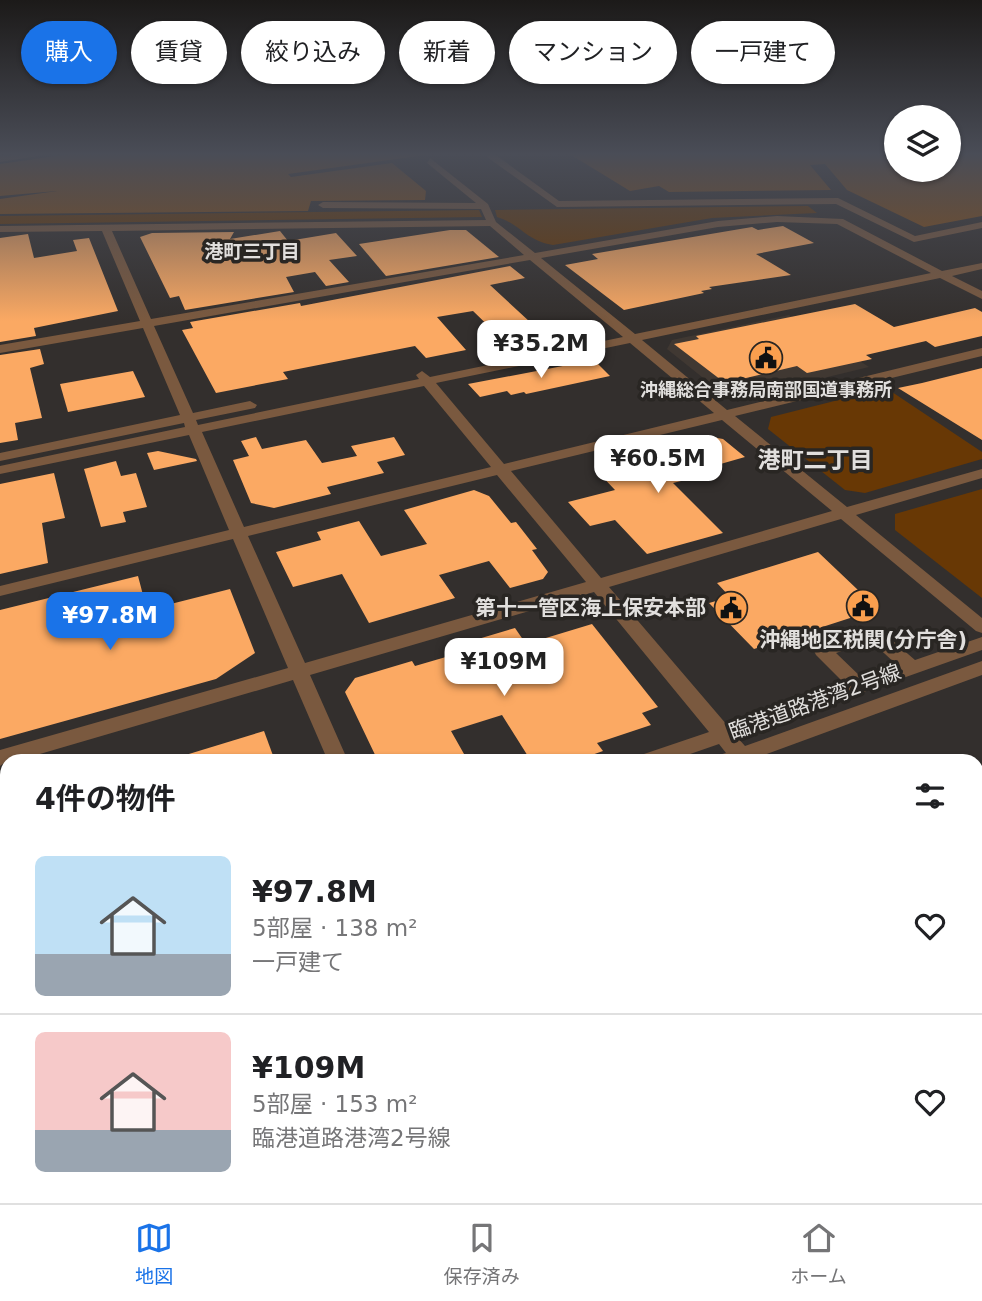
<!DOCTYPE html>
<html lang="ja">
<meta charset="utf-8">
<style>
body{margin:0;font-family:"DejaVu Sans","Noto Sans JP",sans-serif;background:#f2f2f2;color:#202124;height:100vh;display:flex;flex-direction:column;font-size:26px;white-space:nowrap}
*{box-sizing:border-box;margin:0}
p{font-size:23px;color:#757577}
.icon{flex:none;width:38px;height:38px;fill:none;stroke:currentColor;stroke-width:2;stroke-linecap:round;stroke-linejoin:round}
.map{position:relative;flex:1;overflow:hidden}
.drawer{position:absolute;left:0px;top:754px;width:984px;height:450px;display:flex;flex-direction:column;background:#fff;border-radius:21px 21px 0 0;box-shadow:0 2px 5px #0004}
.drawer>*{flex:none}
.hud{position:absolute;left:21px;top:21px;width:942px;height:63px;display:flex;gap:14px}
.buttons{position:absolute;left:884px;top:105px;display:grid;gap:14px}
.buttons a{display:grid;place-items:center;width:77px;height:77px;border-radius:50%;background:#fff;box-shadow:0 2px 5px #0004;font-size:35px}
.price{position:absolute;translate:-50% -60px;padding:0 16px;border-radius:14px;background:#fff;color:#222;font-size:23px;line-height:46px;filter:drop-shadow(0 2px 4px #0008)}
.price::after{content:'';position:absolute;left:50%;top:42px;width:21px;height:16px;margin-left:-10px;background:inherit;clip-path:polygon(0 0,100% 0,50% 100%)}
.price.current{background:#1a73e8;color:#fff}
ul{padding:0;list-style:none}
li{display:flex;align-items:center;gap:21px;height:175px;padding:0 35px}
li+li{border-top:2px solid #e0e0e0}
li span{display:grid;place-items:center;flex:none;width:196px;height:140px;border-radius:10px;color:#555}
li>.icon{margin-inline-start:auto}
span .icon{width:84px;height:84px;fill:#fffc;stroke-width:1}
li b{font-size:30px}
h2{display:flex;justify-content:space-between;align-items:center;height:84px;padding:0 35px;font-size:30px}
.tag{padding:0 24px;border-radius:32px;background:#fff;box-shadow:0 2px 5px #0004;font-size:24px;line-height:63px}
.tag.current{background:#1a73e8;color:#fff}
.menu{display:flex;justify-content:space-around;align-items:center;height:98px;border-top:2px solid #e0e0e0;background:#fff;font-size:19px;color:#757577}
.menu a{display:grid;justify-items:center;gap:4px}
.menu .current{color:#1a73e8}
.map>svg:first-child{display:block}
.built{fill:#403832}
.green{fill:#683805}
.water{fill:#884e13}
.building{fill:#fba963}
.lines{fill:none;stroke-linecap:round;stroke-linejoin:round}
.minor{fill:#7a593f;fill-rule:evenodd}
.labels{text-anchor:middle;stroke-width:7;stroke-linejoin:round;paint-order:stroke}
.far-poi-label{font-size:18px;font-weight:bold;fill:#e1dfdd;stroke:#292623}
.far-neighbourhood-label{font-size:19px;font-weight:bold;fill:#e1dfdd;stroke:#292623}
.poi-label{font-size:21px;font-weight:bold;fill:#e1dfdd;stroke:#292623;text-anchor:end}
.street-label{font-size:21px;fill:#e1dfdd;stroke:#292623}
.neighbourhood-label{font-size:23px;font-weight:bold;fill:#e1dfdd;stroke:#292623}
</style>
<div class="map">
<svg width="982" height="1203" viewBox="0 0 982 1203">
<rect width="100%" height="100%" fill="#332f2d"/>
<path class="built" d="M789,315l80,52 -124,30 -23,-4 -55,-44 5,-9z"/>
<g class="green">
<path d="M808,206l9,7 -105,5 -159,27c-25,-3 -33,-21 -56,-28l-2,-7z"/>
<path d="M479,210l3,7 -482,7v-8z"/>
<path d="M886,388l96,64v7l-117,34 -20,-3 -77,-61 3,-12z"/>
<path d="M982,489v109l-87,-68v-16z"/>
</g>
<g class="water">
<path d="M77,153h363l-152,21 3,3 101,-14 34,28 -1,9 -114,1 -3,10 -308,3v-15l57,-8 -57,5v-32z"/>
<path d="M568,153h328v17h52l1,-17h33v63l-58,11 -77,-37 -22,-26 -15,1 21,25 -162,2 -10,-6 -29,5z"/>
<path d="M982,1152v51h-89l10,-6h73l1,-42z"/>
</g>
<g class="building">
<path d="M783,226l31,17 -58,11 35,21 -82,12 3,2 -11,2 3,2 -80,17 -59,-45 33,-6 -6,-5 160,-27 6,3z"/>
<path d="M450,230h16l33,27 -113,19 -27,-32z"/>
<path d="M280,231l8,10 48,-8 21,23 -28,4 20,22 -23,4 -11,-14 -29,5 8,15 -109,18 -6,-14 -9,2 -30,-61 12,-4 82,-1 -4,7z"/>
<path d="M28,234l6,24 43,-7 -4,-11 16,-2 29,73 -84,17 2,8 -36,6v-104z"/>
<path d="M510,266l15,12 -35,7 53,49 -39,7 -31,-30 -36,6 29,33 -40,8 -11,-12 -132,26 5,7 -72,14 -34,-63 11,-2 -3,-6 110,-19 1,3z"/>
<path d="M855,304l39,23 81,-19 7,4v24l-47,11 -9,-6 -60,14 6,4 -65,14 -10,-7 -72,17 -51,-39 25,-5 -3,-3z"/>
<path d="M40,349l4,15 -14,4 12,50 -27,5 3,17 -18,3v-88z"/>
<path d="M594,360l16,16 -84,18 -2,-2 -13,3 -4,-4 -27,6 -12,-13z"/>
<path d="M982,368v72l-84,-52 24,-5z"/>
<path d="M133,371l12,26 -77,15 -8,-28z"/>
<path d="M256,437l6,12 44,-9 16,23 35,-7 -6,-10 43,-9 11,18 -28,7 7,11 -57,14 4,7 -57,14 -23,-5 -18,-43 16,-4 -8,-15z"/>
<path d="M712,437l11,2 22,18 -49,14 5,5 -28,7 50,50 -76,21 -32,-34 -25,6 -22,-24 47,-12 -18,-19 53,-13 -6,-6z"/>
<path d="M158,451l38,8 1,2 -43,9 -7,-17z"/>
<path d="M116,461l5,15 15,-3 11,34 -24,5 3,10 -25,5 -17,-58z"/>
<path d="M54,473l11,45 -23,5 6,40 -48,11v-90z"/>
<path d="M474,490l15,6 22,27 5,-1 21,27 -5,1 16,22 -5,7 -33,9 -21,-27 -50,14 16,23 -86,25 -27,-49 -49,13 -17,-35 45,-12 -4,-8 42,-11 22,35 46,-12 -23,-34z"/>
<path d="M818,552l60,57 -124,40 -45,-46 21,-6 -13,-14z"/>
<path d="M138,576l9,34 83,-21 25,64 -39,26 -216,60v-129z"/>
<path d="M592,624l66,83 -16,6 9,12 -54,18 6,8 -28,10h-44l-29,-46 -51,16 17,30h-90l-33,-69 10,-14 57,-17 3,5 48,-14 -5,-7 57,-17 11,16z"/>
<path d="M264,731l11,30h-96v-4z"/>
</g>
<g class="lines">
<g class="minor">
<path d="M32,153h24l-56,9v-6z"/>
<path d="M489,153h4l66,48 279,-3 77,38 67,-14v6l-68,14 -78,-38 -279,3 -70,-50z"/>
<path d="M430,158l58,46 8,18 39,31 183,-32 59,-5 66,3 99,52 40,-8v6l-30,7 30,15v8l-42,-21 -298,62 85,70 255,-62v8l-247,60 112,91 135,-38v9l-126,37 126,103v15l-6,-2 -135,-112 -232,68 118,138 118,-41 -29,-29 -2,-4 2,-4 58,-19 6,2 35,30 67,-23v13l-245,87 8,9 237,-85v14l-234,86h-32l3,-6 7,-2 -7,-9 -49,17h-32l3,-6 68,-23 -115,-140 -284,83 38,86h-20l-35,-81 -277,81h-9l-7,5v-16l288,-82 -55,-129 -233,57v-10l229,-56 -40,-95 -189,39v-8l185,-39 -1,-4 -184,38v-8l180,-38 -37,-87 -143,25v-8l140,-24 -38,-90 -102,1v-6l486,-6 -5,-11 -158,-1 -5,-3 5,-3 153,1 -49,-40zM777,222l60,2 94,49 -296,61 -94,-76 177,-31zM490,226l34,29 -373,64 -39,-88zM530,260l93,77 -193,40 -8,-6 -6,4 3,4 -221,46 -2,-5 59,-12 2,-3 -7,-4 -57,12 -39,-87zM630,343l84,70 -210,51 -68,-81zM424,386l67,81 -247,60 -42,-95zM722,420l110,91 -231,67 -90,-107zM497,475l89,107 -281,81 -57,-127zM871,641l27,25 -36,12 -26,-25z"/>
<path d="M7,977v24l-7,3v-24z"/>
<path d="M7,1010v25l-7,2v-25z"/>
<path d="M982,1059v27l-6,2v-27z"/>
<path d="M718,1197h38l-3,6h-38z"/>
</g>
</g>
<linearGradient id="sky" x2="0" y2="1"><stop stop-color="#1c1a19"/><stop offset="0.48" stop-color="#4a4d57"/><stop offset="1" stop-color="#4a4d57" stop-opacity="0"/></linearGradient>
<rect width="982" height="321" fill="url(#sky)"/>
<defs>
<symbol id="civic-disc" viewBox="-11 -11 22 22"><circle r="9.5" fill="#fa9f4e" stroke="#292623"/><path d="M-.6-6.5H3V-4.5H.6V-3L4-1V1h2V6H-6V1h2V-1L-.6-3ZM-1.2 2.5V6h2.4V2.5Z" fill="#111"/></symbol>
</defs>
<g fill-rule="evenodd">
<use href="#civic-disc" x="747" y="339" width="38" height="38"/>
<use href="#civic-disc" x="844" y="587" width="38" height="38"/>
<use href="#civic-disc" x="712" y="589" width="38" height="38"/>
</g>
<g class="labels">
<g class="far-poi-label">
<text x="766" y="396">沖縄総合事務局南部国道事務所</text>
</g>
<g class="far-neighbourhood-label">
<text x="252" y="258">港町三丁目</text>
</g>
<g class="poi-label">
<text x="706" y="615">第十一管区海上保安本部</text>
<text x="863" y="647" text-anchor="middle">沖縄地区税関(分庁舎)</text>
</g>
<g class="street-label">
<text transform="translate(815 702) rotate(-20)" y="7">臨港道路港湾2号線</text>
</g>
<g class="neighbourhood-label">
<text x="815" y="468">港町二丁目</text>
</g>
</g>
</svg>
<div class="buttons">
<a><svg class="icon" aria-label="layers" viewBox="0 0 24 24"><path d="M12 4l9 5-9 5-9-5zM3 14l9 5 9-5"/></svg></a>
</div>
<b class="price" style="left:541px;top:380px">¥35.2M</b>
<b class="price" style="left:658px;top:495px">¥60.5M</b>
<b class="price current" style="left:110px;top:652px">¥97.8M</b>
<b class="price" style="left:504px;top:698px">¥109M</b>
<div class="hud">
<a class="tag current">購入</a>
<a class="tag">賃貸</a>
<a class="tag">絞り込み</a>
<a class="tag">新着</a>
<a class="tag">マンション</a>
<a class="tag">一戸建て</a>
</div>
<section class="drawer">
<h2>4件の物件<svg class="icon" aria-label="filters" viewBox="0 0 24 24"><path d="M4 7h16M4 17h16"/><circle cx="9" cy="7" r="2"/><circle cx="15" cy="17" r="2"/></svg></h2>
<ul>
<li><span style="background:linear-gradient(#bfe0f5 70%,#9aa5b1 0)"><svg class="icon" aria-label="home" viewBox="0 0 24 24"><path d="M3 11l9-7 9 7M6 9v11h12V9"/></svg></span><div><b>¥97.8M</b><p>5部屋 · 138 m²</p><p>一戸建て</p></div><svg class="icon" aria-label="heart" viewBox="0 0 24 24"><path d="M12 20l-8-8c-3-5 5-10 8-4 3-6 11-1 8 4z"/></svg></li>
<li><span style="background:linear-gradient(#f6c9c9 70%,#9aa5b1 0)"><svg class="icon" aria-label="home" viewBox="0 0 24 24"><path d="M3 11l9-7 9 7M6 9v11h12V9"/></svg></span><div><b>¥109M</b><p>5部屋 · 153 m²</p><p>臨港道路港湾2号線</p></div><svg class="icon" aria-label="heart" viewBox="0 0 24 24"><path d="M12 20l-8-8c-3-5 5-10 8-4 3-6 11-1 8 4z"/></svg></li>
</ul>
</section>
</div>
<nav class="menu">
<a class="current"><svg class="icon" aria-label="map" viewBox="0 0 24 24"><path d="M3 6l6-2 6 2 6-2v14l-6 2-6-2-6 2zM9 4v14M15 6v14"/></svg>地図</a>
<a><svg class="icon" aria-label="saved" viewBox="0 0 24 24"><path d="M7 4h10v16l-5-4-5 4z"/></svg>保存済み</a>
<a><svg class="icon" aria-label="home" viewBox="0 0 24 24"><path d="M3 11l9-7 9 7M6 9v11h12V9"/></svg>ホーム</a>
</nav>
